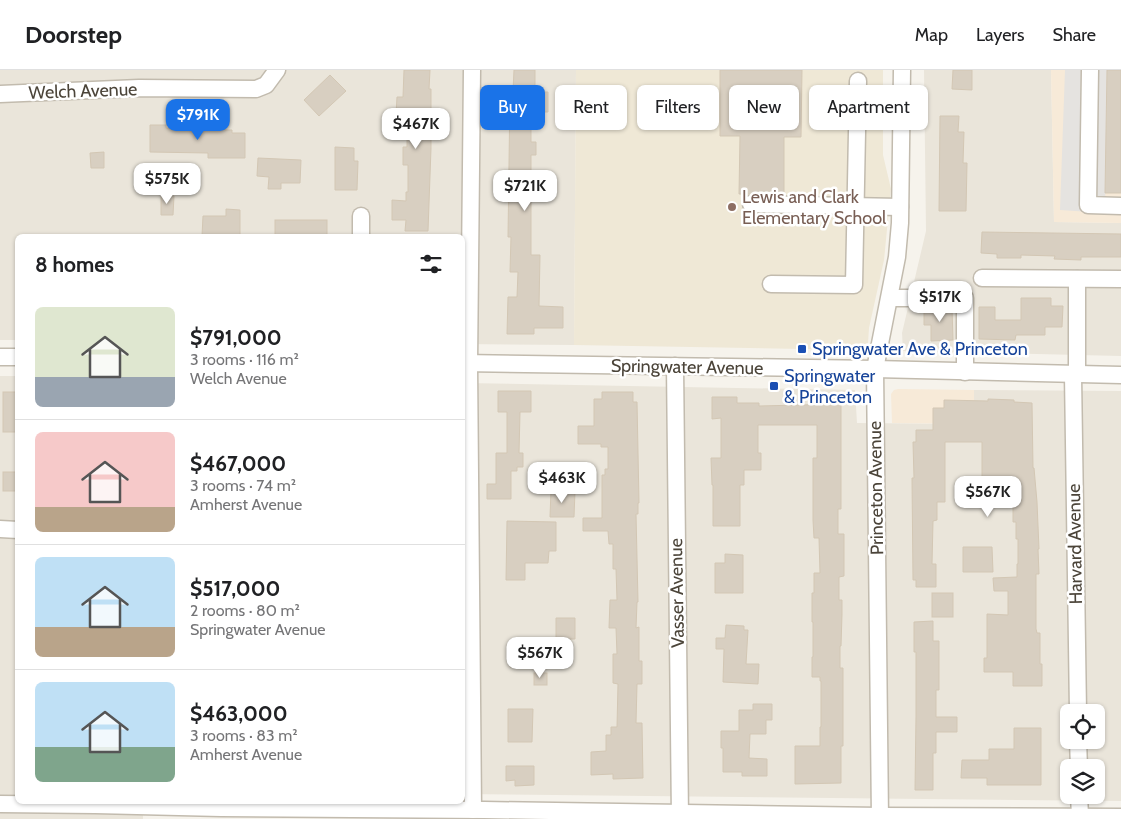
<!DOCTYPE html>
<meta charset="utf-8">
<style>
body{margin:0;font-family:Cabin,sans-serif;background:#f2f2f2;color:#202124;height:100vh;display:flex;flex-direction:column;font-size:19px;white-space:nowrap}
*{box-sizing:border-box;margin:0}
p{font-size:16px;color:#757577}
.icon{flex:none;width:28px;height:28px;fill:none;stroke:currentColor;stroke-width:2;stroke-linecap:round;stroke-linejoin:round}
.map{position:relative;flex:1;overflow:hidden}
.panel{position:absolute;left:15px;top:164px;width:450px;height:570px;display:flex;flex-direction:column;background:#fff;border-radius:8px;box-shadow:0 1px 4px #0004}
.panel>*{flex:none}
.top-card{position:absolute;left:480px;top:15px;width:475px;height:45px;display:flex;gap:10px}
.buttons{position:absolute;left:1060px;top:634px;display:grid;gap:10px}
.buttons a{display:grid;place-items:center;width:45px;height:45px;border-radius:8px;background:#fff;box-shadow:0 1px 4px #0004;font-size:25px}
.price{position:absolute;translate:-50% -42px;padding:0 11px;border-radius:10px;background:#fff;color:#222;font-size:16px;line-height:32px;filter:drop-shadow(0 1px 2px #0008)}
.price::after{content:'';position:absolute;left:50%;top:30px;width:15px;height:11px;margin-left:-8px;background:inherit;clip-path:polygon(0 0,100% 0,50% 100%)}
.price.current{background:#1a73e8;color:#fff}
ul{padding:0;list-style:none}
li{display:flex;align-items:center;gap:15px;height:125px;padding:0 20px}
li+li{border-top:1px solid #e0e0e0}
li span{display:grid;place-items:center;flex:none;width:140px;height:100px;border-radius:8px;color:#555}
li>.icon{margin-inline-start:auto}
span .icon{width:60px;height:60px;fill:#fffc;stroke-width:1}
li b{font-size:21px}
h2{display:flex;justify-content:space-between;align-items:center;height:60px;padding:0 20px;font-size:21px}
.chip{padding:0 18px;border-radius:8px;background:#fff;box-shadow:0 1px 4px #0004;font-size:18px;line-height:45px}
.chip.current{background:#1a73e8;color:#fff}
header{display:flex;align-items:center;gap:30px;box-sizing:border-box;height:70px;padding:0 25px;background:#fff;border-bottom:1px solid #e0e0e0}
header strong{font-size:24px}
nav{display:flex;gap:28px;margin-inline-start:auto;font-size:18px}
.map>svg:first-child{display:block}
.residential{fill:#eae5da;fill-rule:evenodd}
.commercial{fill:#f7ead8}
.education{fill:#efe8d6}
.parking{fill:#e5e3e0}
.building{fill:#d8cfc1;stroke:#d3c7b4}
.lines{fill:none;stroke-linecap:round;stroke-linejoin:round}
.minor-casing{stroke:#c2bbae;stroke-width:19}
.minor{stroke:#fff;stroke-width:16}
.education-dot{fill:#8d6e63;stroke:#fff;stroke-width:2}
.transit-dot{fill:#1a4fb4;stroke:#fff;stroke-width:2}
.labels{text-anchor:middle;stroke-width:5;stroke-linejoin:round;paint-order:stroke}
.street-label{font-size:18px;fill:#4b4439;stroke:#fff}
.education-label{font-size:18px;fill:#785e54;stroke:#fff;text-anchor:start}
.transit-label{font-size:18px;fill:#164399;stroke:#fff;text-anchor:start}
</style>
<header>
<strong>Doorstep</strong>
<nav><a>Map</a><a>Layers</a><a>Share</a></nav>
</header>
<div class="map">
<svg width="1121" height="749" viewBox="0 0 1121 749">
<rect width="100%" height="100%" fill="#f6f3ec"/>
<g class="residential">
<path d="M0,0h576l-2,275 -111,-1 -1,-108h-444l-1,104h-17z"/>
<path d="M924,0h127l3,152 67,1v133l-218,-5 -1,-18 24,-102z"/>
<path d="M0,306h17l1,425h125v18h-143z"/>
<path d="M463,313l392,7 2,33 117,1v-34l147,1v410l-658,-7zM1069,642h27v28h-27zM1069,698h27v27h-27z"/>
</g>
<g class="commercial">
<path d="M1051,0h70v153l-67,-1z"/>
<path d="M898,319l76,1v34l-82,-1 -1,-29 3,-4z"/>
</g>
<path class="education" d="M576,0h307v85l8,34 -7,71 -15,68 -1,15 -10,7 -284,-5z"/>
<path class="parking" d="M1065,0h42l-2,143 -45,-3z"/>
<g class="building">
<path d="M404,0h26l-1,19h2v59l-3,83h-23l1,-11h-14v-20l14,1v-9h2v-27h-5v-18h4v-32l-11,-1 1,-17h6z"/>
<path d="M514,0h21v22h13v20h-17v30h5v13h-5v100h9l-1,51 24,1v21h-29v6h-27l1,-37h9l1,-25h-8l1,-35h-3l2,-146h3z"/>
<path d="M720,0h82l-1,67h-17v58l-45,-1 1,-58h-20z"/>
<path d="M953,0h19v20l-20,-1z"/>
<path d="M1107,0h14v123h-16z"/>
<path d="M330,5l16,16 -27,25 -15,-16z"/>
<path d="M940,46h19l-1,16h6l-1,31h4l-1,48h-27z"/>
<path d="M150,55h16v3l42,1v-3h17v4h7v3h13v25h-37v-5l-58,-1z"/>
<path d="M335,77l19,1v13h4l-1,29h-22z"/>
<path d="M104,82v16h-13l-1,-15z"/>
<path d="M258,88l43,2 -1,23h-19v6h-13l1,-12 -12,-1z"/>
<path d="M161,126h13l-1,19h-12z"/>
<path d="M226,139l14,1v26h-38l1,-20h23z"/>
<rect x="275" y="150" width="52" height="16"/>
<path d="M982,162l139,2v23h-40v3l-27,-1 1,-3 -34,-1v3h-24v-4l-16,-1z"/>
<path d="M1021,228h30v8h12l-1,21h-17v8h-29l-1,5 -36,-1v-32h16v13h26z"/>
<path d="M924,238h28l1,32 -22,1v-16h-7z"/>
<path d="M498,321h33v21h-11l-1,41h4v14h-6v4h-6v28h-24v-15h9v-31h11v-41h-9z"/>
<rect x="3" y="322" width="15" height="40"/>
<path d="M602,322h31v10h4l2,101h-1v11h-2l2,88h-1l-1,26 3,-1v34h3v23h-5l-1,39h6l1,55 -30,1v-5l-22,1v-23l15,-1v-16h5v-8h6l1,-43 -5,-1v-29h4l-1,-26h-7l1,-28h7l-1,-31h-3v-25h-4l-1,-13h-25v-13h19v-43h3v-6h3v-22h-7v-3h-23v-18h16v-27h8z"/>
<path d="M712,327h25v6h22v3l82,-2v105h-3v25h6v42l-5,1v23h3v14l-1,32h-1v22h3v78h-2v37l-46,1v-38h25v-19h1v-46h-1v-4h-8v-20h1v-35h-1v-29h2v-20h6l-1,-35h-5l-1,-18v-62h4v-33h-59v28h3v17h-17v15h-4v41h-27v-41h-1l-1,-27h10v-40l-9,1z"/>
<path d="M988,329l26,1v2l18,1 1,65h1l3,34 2,47h-1l1,25h-3v55l1,4h3v31h2v22h-29v-14h-29v-14h3v-44l21,1v-24h-14l-1,-13 24,-1v-13h1v-25h-2v-17h-3v-20h-16v-23l-15,-1v-36h-37v60h-8v18l-4,1 -1,43h4v23h-20v-7h-3l-1,-102h2l-1,-36h3v-12h17v-22h11v-8l44,1z"/>
<rect x="3" y="402" width="15" height="19"/>
<path d="M551,420l24,1 -1,26h-24z"/>
<path d="M507,451l49,1v29h-7l-1,12h-23v17h-19z"/>
<path d="M963,477h29l1,25h-30z"/>
<path d="M725,484l18,1v38h-28v-30h10z"/>
<rect x="932" y="523" width="21" height="24"/>
<path d="M556,548h19v21h-5v9h-14z"/>
<path d="M933,551v20h6v49h-3v27h21v15h-21v21h-3v37h-18l1,-74v-64h-2v-30z"/>
<path d="M726,555l18,1v4h4l-2,34h13l-1,20 -35,-2 1,-33h-8v-11h9z"/>
<path d="M511,582h22v15h-23z"/>
<rect x="534" y="603" width="13" height="12"/>
<path d="M753,634h19v16h-6v14h-16l-1,24 18,1v17h-25v-4h-19v-24h-2v-17h18v-21h14z"/>
<path d="M508,639h25l-1,33h-24z"/>
<path d="M1014,658h27v57h-54v-7h-26l1,-18h27v-11h25z"/>
<path d="M506,696h28v19l-19,1v-6l-9,1z"/>
</g>
<g class="lines">
<defs>
<g id="minor">
<path d="M472,0l-3,294 4,446"/>
<path d="M1090,0l-2,135 33,1"/>
<path d="M0,24l139,-6 117,1 10,-4 11,-15"/>
<path d="M751,134l149,3"/>
<path d="M361,166v-20"/>
<path d="M982,208l139,1"/>
<path d="M771,214l83,1 4,-204"/>
<path d="M890,228h75v74"/>
<path d="M0,287h18"/>
<path d="M462,293l413,6 246,6"/>
<path d="M675,296l5,453"/>
<path d="M1073,305l5,337"/>
<path d="M1077,305v-96"/>
<path d="M0,459l18,1"/>
<path d="M1078,670l1,28"/>
<path d="M1079,725l1,21"/>
<path d="M0,734l95,1 126,3 263,2 396,6 241,1"/>
<path d="M880,749l-5,-450 22,-112 3,-34 2,-153"/>
</g>
</defs>
<use href="#minor" class="minor-casing"/>
<use href="#minor" class="minor"/>
</g>
<circle class="education-dot" cx="732" cy="137" r="5"/>
<g class="transit-dot">
<rect x="797" y="274" width="10" height="10" rx="2.5"/>
<rect x="769" y="311" width="10" height="10" rx="2.5"/>
</g>
<g class="labels">
<g class="street-label">
<text transform="translate(83 21) rotate(-2)" y="6">Welch Avenue</text>
<text transform="translate(687 297) rotate(1)" y="6">Springwater Avenue</text>
<text transform="translate(876 418) rotate(-91)" y="6">Princeton Avenue</text>
<text transform="translate(1075 474) rotate(-91)" y="6">Harvard Avenue</text>
<text transform="translate(677 523) rotate(-91)" y="6">Vasser Avenue</text>
</g>
<g class="education-label">
<text x="742" y="133">Lewis and Clark<tspan x="742" dy="21">Elementary School</tspan></text>
</g>
<g class="transit-label">
<text x="812" y="285">Springwater Ave &amp; Princeton</text>
<text x="784" y="312">Springwater<tspan x="784" dy="21">&amp; Princeton</tspan></text>
</g>
</g>
</svg>
<div class="buttons">
<a><svg class="icon" aria-label="locate" viewBox="0 0 24 24"><circle cx="12" cy="12" r="6"/><path d="M12 2v4M12 18v4M2 12h4M18 12h4"/></svg></a>
<a><svg class="icon" aria-label="layers" viewBox="0 0 24 24"><path d="M12 4l9 5-9 5-9-5zM3 14l9 5 9-5"/></svg></a>
</div>
<b class="price current" style="left:198px;top:71px">$791K</b>
<b class="price" style="left:416px;top:80px">$467K</b>
<b class="price" style="left:167px;top:135px">$575K</b>
<b class="price" style="left:525px;top:142px">$721K</b>
<b class="price" style="left:940px;top:253px">$517K</b>
<b class="price" style="left:562px;top:434px">$463K</b>
<b class="price" style="left:988px;top:448px">$567K</b>
<b class="price" style="left:540px;top:609px">$567K</b>
<div class="top-card">
<a class="chip current">Buy</a>
<a class="chip">Rent</a>
<a class="chip">Filters</a>
<a class="chip">New</a>
<a class="chip">Apartment</a>
</div>
<section class="panel">
<h2>8 homes<svg class="icon" aria-label="filters" viewBox="0 0 24 24"><path d="M4 7h16M4 17h16"/><circle cx="9" cy="7" r="2"/><circle cx="15" cy="17" r="2"/></svg></h2>
<ul>
<li><span style="background:linear-gradient(#dfe7d0 70%,#9aa5b1 0)"><svg class="icon" aria-label="home" viewBox="0 0 24 24"><path d="M3 11l9-7 9 7M6 9v11h12V9"/></svg></span><div><b>$791,000</b><p>3 rooms · 116 m²</p><p>Welch Avenue</p></div></li>
<li><span style="background:linear-gradient(#f6c9c9 75%,#b9a48a 0)"><svg class="icon" aria-label="home" viewBox="0 0 24 24"><path d="M3 11l9-7 9 7M6 9v11h12V9"/></svg></span><div><b>$467,000</b><p>3 rooms · 74 m²</p><p>Amherst Avenue</p></div></li>
<li><span style="background:linear-gradient(#bfe0f5 70%,#b9a48a 0)"><svg class="icon" aria-label="home" viewBox="0 0 24 24"><path d="M3 11l9-7 9 7M6 9v11h12V9"/></svg></span><div><b>$517,000</b><p>2 rooms · 80 m²</p><p>Springwater Avenue</p></div></li>
<li><span style="background:linear-gradient(#bfe0f5 65%,#7fa58c 0)"><svg class="icon" aria-label="home" viewBox="0 0 24 24"><path d="M3 11l9-7 9 7M6 9v11h12V9"/></svg></span><div><b>$463,000</b><p>3 rooms · 83 m²</p><p>Amherst Avenue</p></div></li>
</ul>
</section>
</div>
